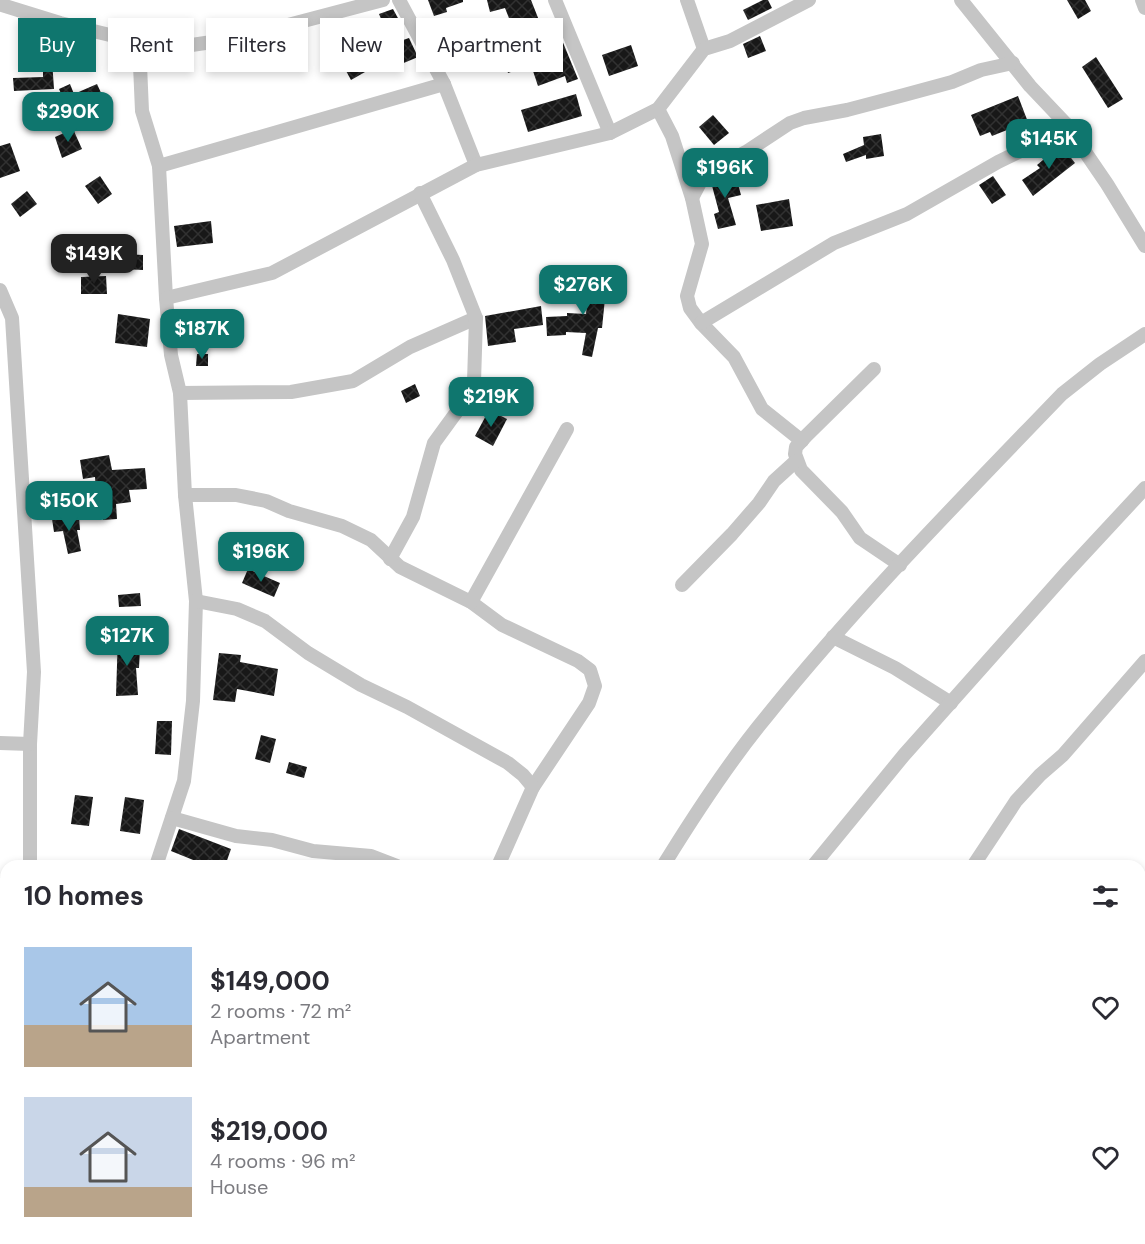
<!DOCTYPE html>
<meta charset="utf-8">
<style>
body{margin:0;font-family:"DM Sans",sans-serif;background:#f2f2f3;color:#2b2b33;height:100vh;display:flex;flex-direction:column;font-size:22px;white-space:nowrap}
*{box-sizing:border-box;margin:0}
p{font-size:20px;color:#7c7c81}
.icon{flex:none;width:33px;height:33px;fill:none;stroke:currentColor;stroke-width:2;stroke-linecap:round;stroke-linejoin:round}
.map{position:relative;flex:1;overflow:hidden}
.side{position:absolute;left:0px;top:860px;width:1146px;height:386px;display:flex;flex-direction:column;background:#fff;border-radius:18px 18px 0 0;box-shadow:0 3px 9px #0003}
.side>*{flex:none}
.banner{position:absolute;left:18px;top:18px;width:600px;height:54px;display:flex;gap:12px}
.price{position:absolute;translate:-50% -51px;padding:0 14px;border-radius:12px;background:#0f766e;color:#fff;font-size:20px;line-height:39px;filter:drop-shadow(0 2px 3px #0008)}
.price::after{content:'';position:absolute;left:50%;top:36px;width:18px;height:14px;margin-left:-9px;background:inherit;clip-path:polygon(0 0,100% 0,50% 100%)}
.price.active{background:#222;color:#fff}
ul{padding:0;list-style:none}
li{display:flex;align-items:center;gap:18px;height:150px;padding:0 24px}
li span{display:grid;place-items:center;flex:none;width:168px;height:120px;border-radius:0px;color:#555}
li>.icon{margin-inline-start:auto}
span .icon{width:72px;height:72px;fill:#fffc;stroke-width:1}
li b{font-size:26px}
h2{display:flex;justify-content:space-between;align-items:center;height:72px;padding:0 24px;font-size:26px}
.pill{padding:0 21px;border-radius:0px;background:#fff;box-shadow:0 3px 9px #0003;font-size:21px;line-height:54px}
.pill.active{background:#0f766e;color:#fff}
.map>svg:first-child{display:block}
.building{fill:url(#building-cross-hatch)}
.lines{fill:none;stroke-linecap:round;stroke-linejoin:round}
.minor{stroke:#c5c5c5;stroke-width:14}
</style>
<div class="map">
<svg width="1145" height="1244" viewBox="0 0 1145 1244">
<defs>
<pattern id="building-cross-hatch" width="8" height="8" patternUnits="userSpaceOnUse" patternTransform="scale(1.5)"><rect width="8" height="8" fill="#181818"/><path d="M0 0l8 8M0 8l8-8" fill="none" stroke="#313131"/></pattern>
</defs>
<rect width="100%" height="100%" fill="#fff"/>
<g class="building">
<path d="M428,0h35v2l-17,6 1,4 -13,4z"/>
<path d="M487,0h44l13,33 13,-5 21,51 -11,4 -2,-7 -27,10 -7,-21 -23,8 -8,-25 18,-7 -13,-33 -15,4z"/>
<path d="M763,0h5l4,8 -24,12 -5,-10z"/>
<path d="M1067,0h18l6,11 -13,8z"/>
<path d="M393,9l6,11 -15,6 -5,-12z"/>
<path d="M760,36l6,15 -18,7 -5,-14z"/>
<path d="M409,38l9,19 -19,8 -8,-21z"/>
<path d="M631,45l7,21 -29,10 -7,-21z"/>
<path d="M1096,57l27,42 -15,9 -26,-41z"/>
<path d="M43,60h9l2,29 -40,2 -1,-13 30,-1z"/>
<path d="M360,62l5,10 -14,8 -6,-11z"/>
<path d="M70,84l4,10 23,-10 6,13 -33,17 -11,-25z"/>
<path d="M576,94l6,22 -54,16 -7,-22z"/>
<path d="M1018,96l13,34 -11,4 -3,-8 -25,10 -2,-4 -10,4 -9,-21z"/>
<path d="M713,115l16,18 -15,12 -15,-18z"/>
<path d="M73,129l9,20 -20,9 -7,-21z"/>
<path d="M881,134l3,22 -18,3v-4l-20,7 -3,-8 21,-9 -1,-8z"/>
<path d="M10,143l10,28 -20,7v-32z"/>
<path d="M1061,145l14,18 -42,33 -11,-16 18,-12 -3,-3z"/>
<path d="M735,173l6,22 -13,3 8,27 -18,4 -4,-15 5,-2 -8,-30 9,-6z"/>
<path d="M100,176l12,18 -14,10 -13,-18z"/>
<path d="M993,176l13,19 -14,9 -13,-19z"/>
<path d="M27,191l10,13 -17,13 -9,-13z"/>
<path d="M789,199l4,27 -32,5 -5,-26z"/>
<path d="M211,221l2,22 -36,4 -3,-21z"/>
<path d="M123,254l20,1v15l-20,-1z"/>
<path d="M106,276l1,18h-26v-17z"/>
<path d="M589,278l18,1 -5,49h-4l-6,29 -10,-2 4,-22 -20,-1v3l-19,1 -1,-19 21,-1v-3l19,1 2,-21 -9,-1 1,-12 9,1z"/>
<path d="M541,306l2,19 -29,4 2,13 -28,4 -3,-30z"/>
<path d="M118,314l32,5 -3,28 -32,-4z"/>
<path d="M197,354h11v12h-12z"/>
<path d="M415,384l5,12 -14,7 -5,-12z"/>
<path d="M489,410l18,9 -14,27 -18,-10z"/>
<path d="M109,455l3,15 33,-2 2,21 -18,1 2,12 -15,2 1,15 -14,1 -2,-27h-5l-1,-16 -12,2 -3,-19z"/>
<path d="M79,517l1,13h-3l4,21 -13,3 -5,-23 -9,1 -2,-13z"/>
<path d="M248,569l32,14 -6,14 -32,-14z"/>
<path d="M140,593l1,13 -22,1 -1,-12z"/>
<path d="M118,634l14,1v12l8,1 -1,20h-3l2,27 -22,1z"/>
<path d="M219,653l22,2 -1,7 38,7 -4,27 -37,-7 -2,13 -22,-2z"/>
<path d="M157,721h15l-1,34 -16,-1z"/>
<path d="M261,735l15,4 -6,24 -15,-4z"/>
<path d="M289,762l18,5 -3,11 -18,-5z"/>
<path d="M75,795l18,2 -4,29 -18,-2z"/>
<path d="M125,797l19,3 -4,34 -20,-3z"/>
<path d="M179,829l52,20 -6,17h-17l-37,-15z"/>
</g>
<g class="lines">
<g class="minor">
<path d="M399,0l45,84 32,81"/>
<path d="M555,0l55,133"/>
<path d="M687,0l17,49"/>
<path d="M961,0l69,86 36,38 41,60 38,62"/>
<path d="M1142,0l3,8"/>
<path d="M2,5l58,18 79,19 39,5 61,-9 144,-38"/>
<path d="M139,42l3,69 17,55 7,132 5,57 9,38 5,102 11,106 -3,100 -9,80 -28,85"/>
<path d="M658,109l14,27 20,62 10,46 -15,52 3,12 11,15 33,34 28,52 40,32"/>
<path d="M159,166l285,-82"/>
<path d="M692,198l12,-23 42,-23 44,-29 14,-5 43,-8 57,-15 48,-13 29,-12 32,-7"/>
<path d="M0,290l12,28 22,354 -4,72v122"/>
<path d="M166,298l106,-25 204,-108 134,-32 48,-24 46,-60 26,-8 79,-41"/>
<path d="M701,323l133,-80 73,-29 91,-52 35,-17 33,-21"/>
<path d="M874,369l-68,67 -10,11 -1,7 6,16 41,42 18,26 40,27"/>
<path d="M180,393l111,-1 62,-11 57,-34 66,-29"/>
<path d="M185,495h51l30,6 23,10 53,15 29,14 29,27 71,35 31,23 76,36 12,9 5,16 -6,17 -56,84"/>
<path d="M390,559l23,-42 21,-74 32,-44 8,-17 2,-64 -23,-58 -33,-67"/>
<path d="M682,585l50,-51 27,-31 15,-22 22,-20"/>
<path d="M196,601l41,8 28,12 43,32 53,32 46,22 101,56 15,12 10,12 -35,79"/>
<path d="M471,602l96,-173"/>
<path d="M833,637l62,31 56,35"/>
<path d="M0,743l30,1"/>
<path d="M172,818l64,18 36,4 41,11 58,5 26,10"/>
<path d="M663,866c32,-52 65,-103 104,-150 91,-113 194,-217 295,-322l38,-30 45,-30"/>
<path d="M813,866l91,-111 163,-183 78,-84"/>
<path d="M973,866l43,-65 24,-26 23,-20 82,-94"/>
<path d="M0,884h6"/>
<path d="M1140,1034l5,5"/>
<path d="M1140,1193l5,4"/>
<path d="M710,1239l8,5"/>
<path d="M982,1239l10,5"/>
<path d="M5,1244l1,-5"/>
<path d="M151,1244l2,-5"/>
<path d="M228,1244l1,-5"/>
<path d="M359,1244l1,-5"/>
<path d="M495,1244v-5"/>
</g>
</g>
</svg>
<b class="price" style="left:68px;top:143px">$290K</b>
<b class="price" style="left:1049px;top:170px">$145K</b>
<b class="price" style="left:725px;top:199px">$196K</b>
<b class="price active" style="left:94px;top:285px">$149K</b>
<b class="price" style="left:583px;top:316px">$276K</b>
<b class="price" style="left:202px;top:360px">$187K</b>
<b class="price" style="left:491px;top:428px">$219K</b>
<b class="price" style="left:69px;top:532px">$150K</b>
<b class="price" style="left:261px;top:583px">$196K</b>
<b class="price" style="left:127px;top:667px">$127K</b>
<div class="banner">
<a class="pill active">Buy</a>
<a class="pill">Rent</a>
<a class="pill">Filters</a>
<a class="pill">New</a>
<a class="pill">Apartment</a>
</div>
<section class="side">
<h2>10 homes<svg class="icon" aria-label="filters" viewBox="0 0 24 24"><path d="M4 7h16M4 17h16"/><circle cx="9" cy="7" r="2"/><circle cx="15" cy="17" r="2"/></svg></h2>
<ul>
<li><span style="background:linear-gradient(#a9c7e8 65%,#b9a48a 0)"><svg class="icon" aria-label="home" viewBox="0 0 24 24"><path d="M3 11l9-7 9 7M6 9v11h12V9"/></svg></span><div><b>$149,000</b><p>2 rooms · 72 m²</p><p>Apartment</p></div><svg class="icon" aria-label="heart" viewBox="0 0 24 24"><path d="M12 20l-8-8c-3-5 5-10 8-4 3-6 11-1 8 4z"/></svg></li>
<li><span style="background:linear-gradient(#c9d6e8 75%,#b9a48a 0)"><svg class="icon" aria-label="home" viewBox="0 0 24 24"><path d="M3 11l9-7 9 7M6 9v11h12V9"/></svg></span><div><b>$219,000</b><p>4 rooms · 96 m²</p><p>House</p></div><svg class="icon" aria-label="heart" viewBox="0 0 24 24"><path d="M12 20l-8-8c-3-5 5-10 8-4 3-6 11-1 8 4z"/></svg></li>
</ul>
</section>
</div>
